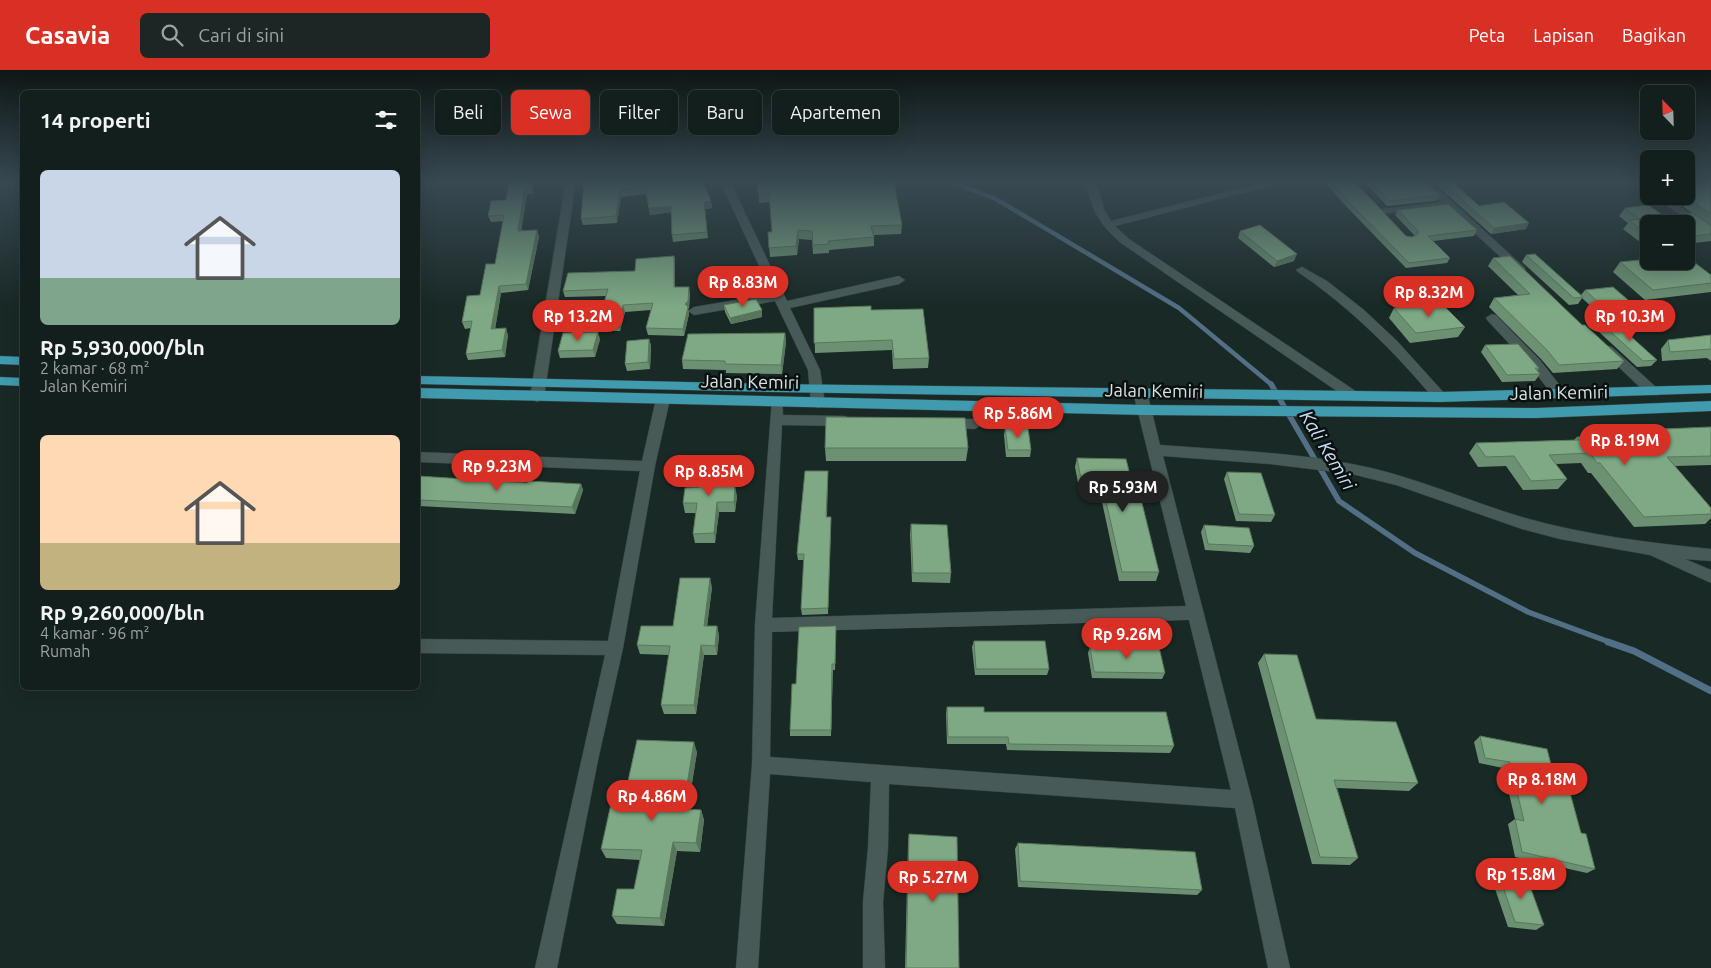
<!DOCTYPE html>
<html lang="id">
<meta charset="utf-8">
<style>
body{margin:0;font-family:Ubuntu,sans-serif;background:#1c2725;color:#f1f3f6;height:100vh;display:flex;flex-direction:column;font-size:19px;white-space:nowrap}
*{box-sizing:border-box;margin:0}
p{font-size:16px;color:#9da2a3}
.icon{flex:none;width:28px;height:28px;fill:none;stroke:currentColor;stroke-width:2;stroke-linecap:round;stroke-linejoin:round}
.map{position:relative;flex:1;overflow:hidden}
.sheet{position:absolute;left:20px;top:20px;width:400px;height:600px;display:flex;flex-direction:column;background:#131f1c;border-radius:8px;box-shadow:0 5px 20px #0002,0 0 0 1px #323d3b}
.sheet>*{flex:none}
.top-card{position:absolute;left:435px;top:20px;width:475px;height:45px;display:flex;gap:10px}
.needle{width:32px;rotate:337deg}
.fabs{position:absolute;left:1640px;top:15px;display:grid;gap:10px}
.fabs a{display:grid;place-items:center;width:55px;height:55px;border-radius:8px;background:#131f1c;box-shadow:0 5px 20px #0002,0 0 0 1px #323d3b;font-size:25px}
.price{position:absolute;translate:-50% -42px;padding:0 11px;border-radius:18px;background:#d93025;color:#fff;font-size:16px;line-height:32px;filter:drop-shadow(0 1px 2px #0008)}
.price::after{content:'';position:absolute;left:50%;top:30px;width:15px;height:11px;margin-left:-8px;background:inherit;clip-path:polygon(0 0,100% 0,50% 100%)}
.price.on{background:#222;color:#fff}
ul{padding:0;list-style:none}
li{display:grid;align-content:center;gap:10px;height:265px;padding:0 20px}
li span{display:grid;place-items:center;height:155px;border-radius:8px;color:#555}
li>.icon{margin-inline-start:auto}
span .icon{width:90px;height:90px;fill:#fffc;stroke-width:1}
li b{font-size:21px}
h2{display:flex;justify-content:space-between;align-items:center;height:60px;padding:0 20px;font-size:21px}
.pill{padding:0 18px;border-radius:8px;background:#131f1c;box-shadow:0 5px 20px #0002,0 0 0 1px #323d3b;font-size:18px;line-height:45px}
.pill.on{background:#d93025;color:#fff}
header{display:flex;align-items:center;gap:30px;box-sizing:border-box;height:70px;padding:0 25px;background:#d93025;color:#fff}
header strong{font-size:24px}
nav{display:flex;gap:28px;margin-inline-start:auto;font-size:18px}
.search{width:350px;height:45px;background:#1c2725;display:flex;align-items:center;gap:12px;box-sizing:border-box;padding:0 18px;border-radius:8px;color:#9da2a3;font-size:19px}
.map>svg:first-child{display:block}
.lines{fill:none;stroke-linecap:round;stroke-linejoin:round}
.stream-far2{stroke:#526f85;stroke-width:4.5}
.stream-far1{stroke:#526f85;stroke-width:5.5}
.stream{stroke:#526f85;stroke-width:7}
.minor-casing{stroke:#364441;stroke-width:1}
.highway-casing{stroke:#364441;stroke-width:1}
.minor{fill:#485a57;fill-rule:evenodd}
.highway{fill:#409baf;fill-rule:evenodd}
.wall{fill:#6c9172}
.shaded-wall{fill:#58765c}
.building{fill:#7ea984;stroke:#58765c}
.labels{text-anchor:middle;stroke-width:5;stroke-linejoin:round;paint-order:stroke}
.street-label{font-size:18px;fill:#d9e3e1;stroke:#09100f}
.water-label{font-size:19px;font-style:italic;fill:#cae1f8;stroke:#09100f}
</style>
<header>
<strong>Casavia</strong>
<div class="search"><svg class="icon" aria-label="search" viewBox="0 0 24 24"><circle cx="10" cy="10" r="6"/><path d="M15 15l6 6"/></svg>Cari di sini</div>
<nav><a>Peta</a><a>Lapisan</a><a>Bagikan</a></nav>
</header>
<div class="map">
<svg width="1711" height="898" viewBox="0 0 1711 898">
<rect width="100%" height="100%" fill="#192926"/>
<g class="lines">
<path class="stream-far2" d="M949,111l47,18 183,109 93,77"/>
<path class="stream-far1" d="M1271,314l68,117 76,52 113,59 84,31"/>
<path class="stream" d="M1608,572l26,9 77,40"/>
<defs>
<g id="minor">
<path d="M566,111h10l-32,216 -7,5 -7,-5z"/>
<path d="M720,111h10l57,120 112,-25 6,4 -6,4 -109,24 30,62 5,33 -2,3 -5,2 -7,-5 -3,-33 -33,-69 -81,14 -6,-4 6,-4 78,-13z"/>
<path d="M1086,111h10l8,28 7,12 159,-40h19l-174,45 14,13 228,153 2,3 -2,3h-10l-226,-155c-22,-19 -29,-32 -35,-62z"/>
<path d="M1419,111h11l95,87v4h-8l-71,-65 -68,7 -1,-2 5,-3 58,-7z"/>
<path d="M1642,112l7,3v8l-12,-8z"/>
<path d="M1653,126h12l46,32v8z"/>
<path d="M1302,197l25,14 37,29 33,31 48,53 2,3 -2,3h-10c-41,-49 -84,-92 -137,-128l-2,-2z"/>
<path d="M1492,244l4,1 44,45 25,32 2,3 -2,3h-10l-25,-32 -42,-45 -2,-3z"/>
<path d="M1608,276l4,1 46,42 2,3 -2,3h-10l-44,-42 -2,-3 2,-3z"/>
<path d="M1140,318l7,4 13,53c64,5 129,7 192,19 60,11 115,37 173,54 61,17 124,25 186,31v12l-26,-2 26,11v13l-61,-28 -90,-16 -38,-10 -126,-44 -44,-11 -82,-10 -107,-8 89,344 38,168h-22l-33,-160 -346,-24 -1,64 -5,54 2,66h-22v-66l5,-54 3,-66 -101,-8 -12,194h-22l16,-203 3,-140 17,-226h10l1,16 62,1 7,5 -7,5 -63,-1 -10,193 414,-12 -53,-214zM1189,550l42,170 -461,-33 2,-125z"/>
<path d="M663,324l7,5 -15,67 -32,182 -25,112 -41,208h-22l70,-313 -187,-2v-14l190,2 32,-170 -222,-9v-10l224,9 14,-62z"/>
<path d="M945,349h30l7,5 -7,5 -35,-2 -2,-3 2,-3z"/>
</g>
<g id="highway">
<path d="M0,286l22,1v8l-22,-1z"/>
<path d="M418,306l354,8 668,8 271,-7v8l-271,9 -668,-10 -354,-8z"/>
<path d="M0,307l22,1v8l-22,-1z"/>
<path d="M418,318l727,17 392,3 174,-7v10l-174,7 -392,-3 -727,-17z"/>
</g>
</defs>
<use href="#minor" class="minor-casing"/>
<use href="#highway" class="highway-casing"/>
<use href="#minor" class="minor"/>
<use href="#highway" class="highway"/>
</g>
<g class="wall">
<path d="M534,111l-1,13h-6l-6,37 16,-1 2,7 -11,53 -27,3 -6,36 13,6 -3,22 -37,3 -2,-6 5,-26 -6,1 -3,-7 18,-27 15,-31 8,-43 -12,1 -3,-6 18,-16z"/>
<path d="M703,111l8,20 1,7 -7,1 3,29 -35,4 -1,-7 -1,-23 -21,3 -4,-21 -25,3 -4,26 -34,2 -2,-6 3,-37z"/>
<path d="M758,111l113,3 31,41 -1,9 -27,1v11l-45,4v3l-16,1 -1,-14 -13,-1 -2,16 -27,2 -2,-25h4l-2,-30 -11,1z"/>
<path d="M1324,111h30l52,55 6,1 3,-1 -20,-21 3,-5 79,20 -3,6 -41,5 17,17 -3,5 -41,5 -65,-67z"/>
<path d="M1363,111h62l14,14 -3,6 -49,5z"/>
<path d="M1432,111h20l27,25 47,23 -35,5z"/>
<path d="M1598,111h21l-15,4z"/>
<path d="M1711,111v60l-25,3v-20h-37v25l-26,-20 5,-6 -9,-7 6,-8 39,8 28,-3 -23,-17h17z"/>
<path d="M1240,161l54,30 -20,6 -36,-29z"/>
<path d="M1526,185l55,40 4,-5 64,28 -5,7 -23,3 36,32 -6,6 -14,1 -39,-36 5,-6 7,-1 -28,-26 -4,6 -9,1 -47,-43z"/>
<path d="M674,186l1,7v24l15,6 -1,15 -1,1 1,5 -5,22 -36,-1 -2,-7 5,-18 -26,2 -5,19h-20l-2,-7 8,-28 -41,1 -2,-6 72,-20z"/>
<path d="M1493,188l89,67 42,36 -7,8 -64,4 -12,-14 -52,-52 5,-9 24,-3 -30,-29z"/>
<path d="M1620,192l91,13v17l-66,8 -32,-28z"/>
<path d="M724,235l38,5v7l-31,7 -6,-12z"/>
<path d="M814,238l57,2 58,48 -1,10 -35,1 -1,-19 -77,3z"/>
<path d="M1394,238l71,19 -7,10 -48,6 -21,-25z"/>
<path d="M785,263l1,9 -4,32 -56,-1v-3l-43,-1 -1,-9z"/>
<path d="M1711,265v26l-4,-3 -45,3 -1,-12 7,-9z"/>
<path d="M600,269l-5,18 -35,1 -2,-7z"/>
<path d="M649,269l2,7 -1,23 -23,2 -2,-7z"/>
<path d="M1485,275l54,23 -2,3 3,3 -5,7 -33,1 -21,-30z"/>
<path d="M1711,357v38l-36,1 36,42v10l-6,6 -71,3 -43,-54h-3l-7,-10 -25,1 11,15 -9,10 -35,1 -17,-24 -28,1 -9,-14 7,-10 98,-3 3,-3 82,-3 4,-5z"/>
<path d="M1005,358l26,22 -1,7h-24l-2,-22z"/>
<path d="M825,378h143l-2,13h-140z"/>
<path d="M1077,388l59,41 23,73 -3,9h-37l-20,-93h-20l-4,-21z"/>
<path d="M722,391l2,10 -2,15 15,10 -2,16h-16l-4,31h-20l-2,-9 3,-21h-11l-2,-10 17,-16z"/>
<path d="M828,401l-1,46h4v6l-3,91 -26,1 -1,-6 3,-49h-6l-1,-6z"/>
<path d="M1227,402l48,43 -4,7 -35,-1 -12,-42z"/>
<path d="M418,406l109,7 54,1 2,6 -8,24 -157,-8z"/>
<path d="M911,454l40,49 -1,10 -38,-1 -2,-48z"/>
<path d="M1204,455l50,21 -4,7 -45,-3 -4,-18z"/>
<path d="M712,517l-5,39h10l2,10 -2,19h-13l-8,59h-32l-3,-9 8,-50 -29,-1 -3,-9 36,-19z"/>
<path d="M836,556l-1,44h-2l-2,66h-41v-6l6,-46z"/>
<path d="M974,571l75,28 -2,6h-72l-3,-28z"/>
<path d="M1090,577l75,26 -3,6 -70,-1 -4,-25z"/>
<path d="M1264,584l52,65 102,64 -9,8 -72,-3 21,70 -8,7 -38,-1 -54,-201z"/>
<path d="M947,637l37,5 190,34 -4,7 -163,-3 -1,-6h-59l-1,-30z"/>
<path d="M1480,666l77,51 24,46 14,36 -8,4 -72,-16 -7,-33 7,-5 -12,-51 -24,-5 -5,-21z"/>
<path d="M697,682l-9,57 13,1 3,10 -4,32 -23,-1 -13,75 -47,-2 -5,-8 22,-27 6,-29 -34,-2 -5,-9 22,-45z"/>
<path d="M909,764l50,134h-54l3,-124z"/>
<path d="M1018,773l184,47 -5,5 -179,-8 -3,-38z"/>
<path d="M1499,805l45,50 -8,5 -28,-3 -16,-47z"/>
</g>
<g class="shaded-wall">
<path d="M532,111h2l-1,13 -2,-7z"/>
<path d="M1606,111h13l-15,4z"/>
<path d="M525,117l2,7 -7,44 -2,-7z"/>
<path d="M620,120l1,7 -4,26 -1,-7z"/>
<path d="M711,131l1,7 -7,1 3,29 -4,-36z"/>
<path d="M671,136l1,6 -22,3 -1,-7z"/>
<path d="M1529,153l-3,6 -35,5 3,-6z"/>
<path d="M537,160l2,7 -11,53 -2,-6z"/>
<path d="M798,160l1,9 -2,16 -1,-9z"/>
<path d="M1297,184l-3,7 -20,6 3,-6z"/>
<path d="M674,186l1,7v31l-1,-7z"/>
<path d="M499,216l2,7 -7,43 -3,-7z"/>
<path d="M689,217l1,6 -1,15 -1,1 1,5 -5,22 -1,-7 2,-25z"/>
<path d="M623,235l2,7 -5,19 -2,-7z"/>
<path d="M762,240v7l-31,7 -1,-6z"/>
<path d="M506,258l2,7 -3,22 -3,-7z"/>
<path d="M598,262l2,7 -5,18 -2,-7z"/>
<path d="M785,263l1,9 -4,32 -1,-9z"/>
<path d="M649,269l2,7 -1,23 -2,-7z"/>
<path d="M722,391l2,10 -3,25 -1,-10z"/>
<path d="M581,414l2,6 -8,24 -3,-7z"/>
<path d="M735,416l2,10 -2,16 -1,-10z"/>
<path d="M717,432l2,10 -4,31 -1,-10z"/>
<path d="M710,508l2,9 -6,49 -2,-10z"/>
<path d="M717,556l2,10 -2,19 -2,-9z"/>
<path d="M701,575l3,10 -8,59 -2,-9z"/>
<path d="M694,672l3,10 -11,67 -3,-10z"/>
<path d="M701,740l3,10 -4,32 -4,-9z"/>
<path d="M673,772l4,9 -13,75 -4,-8z"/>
</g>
<g class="building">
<path d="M509,111h23l-1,6h-6l-7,44 19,-1 -11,54 -27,2 -8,43 15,-1 -4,22 -36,4 6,-33 -10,1 5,-26 13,-1 6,-31h9l9,-49 -16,1 3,-15 15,-1z"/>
<path d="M586,111h117l8,20 -7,1 3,30 -35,3 -1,-29 -22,2 -4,-21 -25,3 -4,26 -35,3 3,-37z"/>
<path d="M758,111h112l1,3 23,-2 8,43 -31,1 3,11 -46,4 1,3 -16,1 -1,-14 -14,-1 -2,16 -27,2 -1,-16h4l-3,-39 -11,1z"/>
<path d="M1331,111h23l52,55 6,1 6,-3v-3l-20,-21 50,-6 29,26 -49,6 22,22 -41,5 -66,-67z"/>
<path d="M1370,111h55l14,14 -50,6z"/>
<path d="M1441,111h11l27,25 25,-4 25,21 -35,5z"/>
<path d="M1686,111h25v33l-25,-18z"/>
<path d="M1648,135l16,11 28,-3 19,12v9l-25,3v-13h-37v12l-20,-16 11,-1 -15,-11z"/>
<path d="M1260,155l37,29 -20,7 -37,-30z"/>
<path d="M1535,184l48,43 -9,1 -48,-43z"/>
<path d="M674,186v31h15l-1,14 -3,3 3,3 -5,22 -37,-1 7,-25 -30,2 -5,19h-20l10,-35 -45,2 5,-18 67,-2 1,-12z"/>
<path d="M1510,186l72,69h3l39,36 -65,4 -12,-15 -53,-52 36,-4 -37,-36z"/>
<path d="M1686,186l25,19v8l-58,7 -33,-28 29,-3v2h37z"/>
<path d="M1613,217l36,31 -29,4 -35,-32z"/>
<path d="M756,229l6,11 -32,8 -6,-13z"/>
<path d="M1441,233l24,24 -49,6 -22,-25z"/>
<path d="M871,236v4l52,-1 6,49 -35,1 -2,-19 -78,3v-35z"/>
<path d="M1617,254l40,36 -14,1 -40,-36z"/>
<path d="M598,262l-5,18 -35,1 5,-18z"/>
<path d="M785,263l-4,32 -56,-1v-3l-43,-1 6,-26z"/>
<path d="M1711,265v14l-41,3 -2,-12z"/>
<path d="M649,269l-1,23 -23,2 2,-23z"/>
<path d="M1518,274l21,24h-4l5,6 -33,1 -22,-30z"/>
<path d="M826,347l139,1 3,30h-143z"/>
<path d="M1711,357v29l-44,1 44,51v6l-67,3 -44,-54h-3l-7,-10 -41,2 18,24 -36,2 -17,-25 -28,1 -10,-14 103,-3 -2,-3 90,-3 -4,-5z"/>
<path d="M1005,358h23l3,22h-23z"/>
<path d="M1077,388l49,1 10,40h5l18,73h-37l-21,-93h-20z"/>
<path d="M704,391h18l-2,25h15l-1,16h-17l-3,31 -21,1 4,-31h-14l2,-15 15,-1z"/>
<path d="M805,401h23l-2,46h5l-3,91 -27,1 3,-55h-7z"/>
<path d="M1227,402l34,1 14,42 -36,-1z"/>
<path d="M418,406l109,7 1,-2 53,3 -9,23 -154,-7z"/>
<path d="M911,454l36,1 4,48h-38z"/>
<path d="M1204,455l45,3 5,18 -46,-2z"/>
<path d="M680,508h30l-6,48h13l-2,20 -14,-1 -7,60h-33l9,-59 -33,-1 4,-19h32z"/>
<path d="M836,556l-1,38h-3l-1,66h-41l2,-46h4l3,-57z"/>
<path d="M974,571h71l4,28h-73z"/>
<path d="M1090,577h69l6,26 -71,-1z"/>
<path d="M1264,584l33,1 19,64 80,3 22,61 -84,-3 24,78 -38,-1z"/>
<path d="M947,637h37v5h182l8,34 -165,-2 -1,-7h-60z"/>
<path d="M1480,666l67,13 10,38 12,2 12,44 5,1 9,35 -73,-17 -7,-33 9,2 -14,-59 -25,-4z"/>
<path d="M637,670l57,2 -11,67 18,1 -5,33 -23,-1 -13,76 -48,-2 5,-27h17l8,-39 -41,-1 10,-45h12z"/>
<path d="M909,764l48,3 2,131h-53z"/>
<path d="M1018,773l177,9 7,38 -182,-9z"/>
<path d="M1499,805l28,3 17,47 -29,-3z"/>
</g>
<linearGradient id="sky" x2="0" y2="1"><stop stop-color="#0e1715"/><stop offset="0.47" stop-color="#384952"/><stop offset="1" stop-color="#384952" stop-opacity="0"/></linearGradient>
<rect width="1711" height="237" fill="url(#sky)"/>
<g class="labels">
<g class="street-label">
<text transform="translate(750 312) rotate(1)" y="6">Jalan Kemiri</text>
<text transform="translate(1154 321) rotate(1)" y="6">Jalan Kemiri</text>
<text transform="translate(1559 323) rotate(-1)" y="6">Jalan Kemiri</text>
</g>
<g class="water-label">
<text transform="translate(1328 380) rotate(59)" y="7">Kali Kemiri</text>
</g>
</g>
</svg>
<div class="fabs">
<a><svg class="needle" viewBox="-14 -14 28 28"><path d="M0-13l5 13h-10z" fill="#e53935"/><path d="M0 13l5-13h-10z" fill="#9da2a3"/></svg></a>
<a>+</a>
<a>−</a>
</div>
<b class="price" style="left:743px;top:238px">Rp 8.83M</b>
<b class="price" style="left:1429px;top:248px">Rp 8.32M</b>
<b class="price" style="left:578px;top:272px">Rp 13.2M</b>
<b class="price" style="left:1630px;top:272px">Rp 10.3M</b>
<b class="price" style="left:1018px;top:369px">Rp 5.86M</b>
<b class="price" style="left:1625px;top:396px">Rp 8.19M</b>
<b class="price" style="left:497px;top:422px">Rp 9.23M</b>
<b class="price" style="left:709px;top:427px">Rp 8.85M</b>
<b class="price on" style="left:1123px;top:443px">Rp 5.93M</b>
<b class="price" style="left:1127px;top:590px">Rp 9.26M</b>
<b class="price" style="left:1542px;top:735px">Rp 8.18M</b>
<b class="price" style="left:652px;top:752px">Rp 4.86M</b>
<b class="price" style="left:1521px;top:830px">Rp 15.8M</b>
<b class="price" style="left:933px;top:833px">Rp 5.27M</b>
<div class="top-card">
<a class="pill">Beli</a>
<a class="pill on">Sewa</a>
<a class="pill">Filter</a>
<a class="pill">Baru</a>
<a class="pill">Apartemen</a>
</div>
<section class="sheet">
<h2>14 properti<svg class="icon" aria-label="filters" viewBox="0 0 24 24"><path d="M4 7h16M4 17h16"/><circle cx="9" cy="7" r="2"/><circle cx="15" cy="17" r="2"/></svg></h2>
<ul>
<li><span style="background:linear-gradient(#c9d6e8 70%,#7fa58c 0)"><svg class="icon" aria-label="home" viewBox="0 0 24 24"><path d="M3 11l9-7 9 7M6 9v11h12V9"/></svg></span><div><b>Rp 5,930,000/bln</b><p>2 kamar · 68 m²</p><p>Jalan Kemiri</p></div></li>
<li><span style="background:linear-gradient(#ffd9b3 70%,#c2b280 0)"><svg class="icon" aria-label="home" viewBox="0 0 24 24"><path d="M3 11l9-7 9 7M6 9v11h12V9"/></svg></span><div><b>Rp 9,260,000/bln</b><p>4 kamar · 96 m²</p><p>Rumah</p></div></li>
</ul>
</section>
</div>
